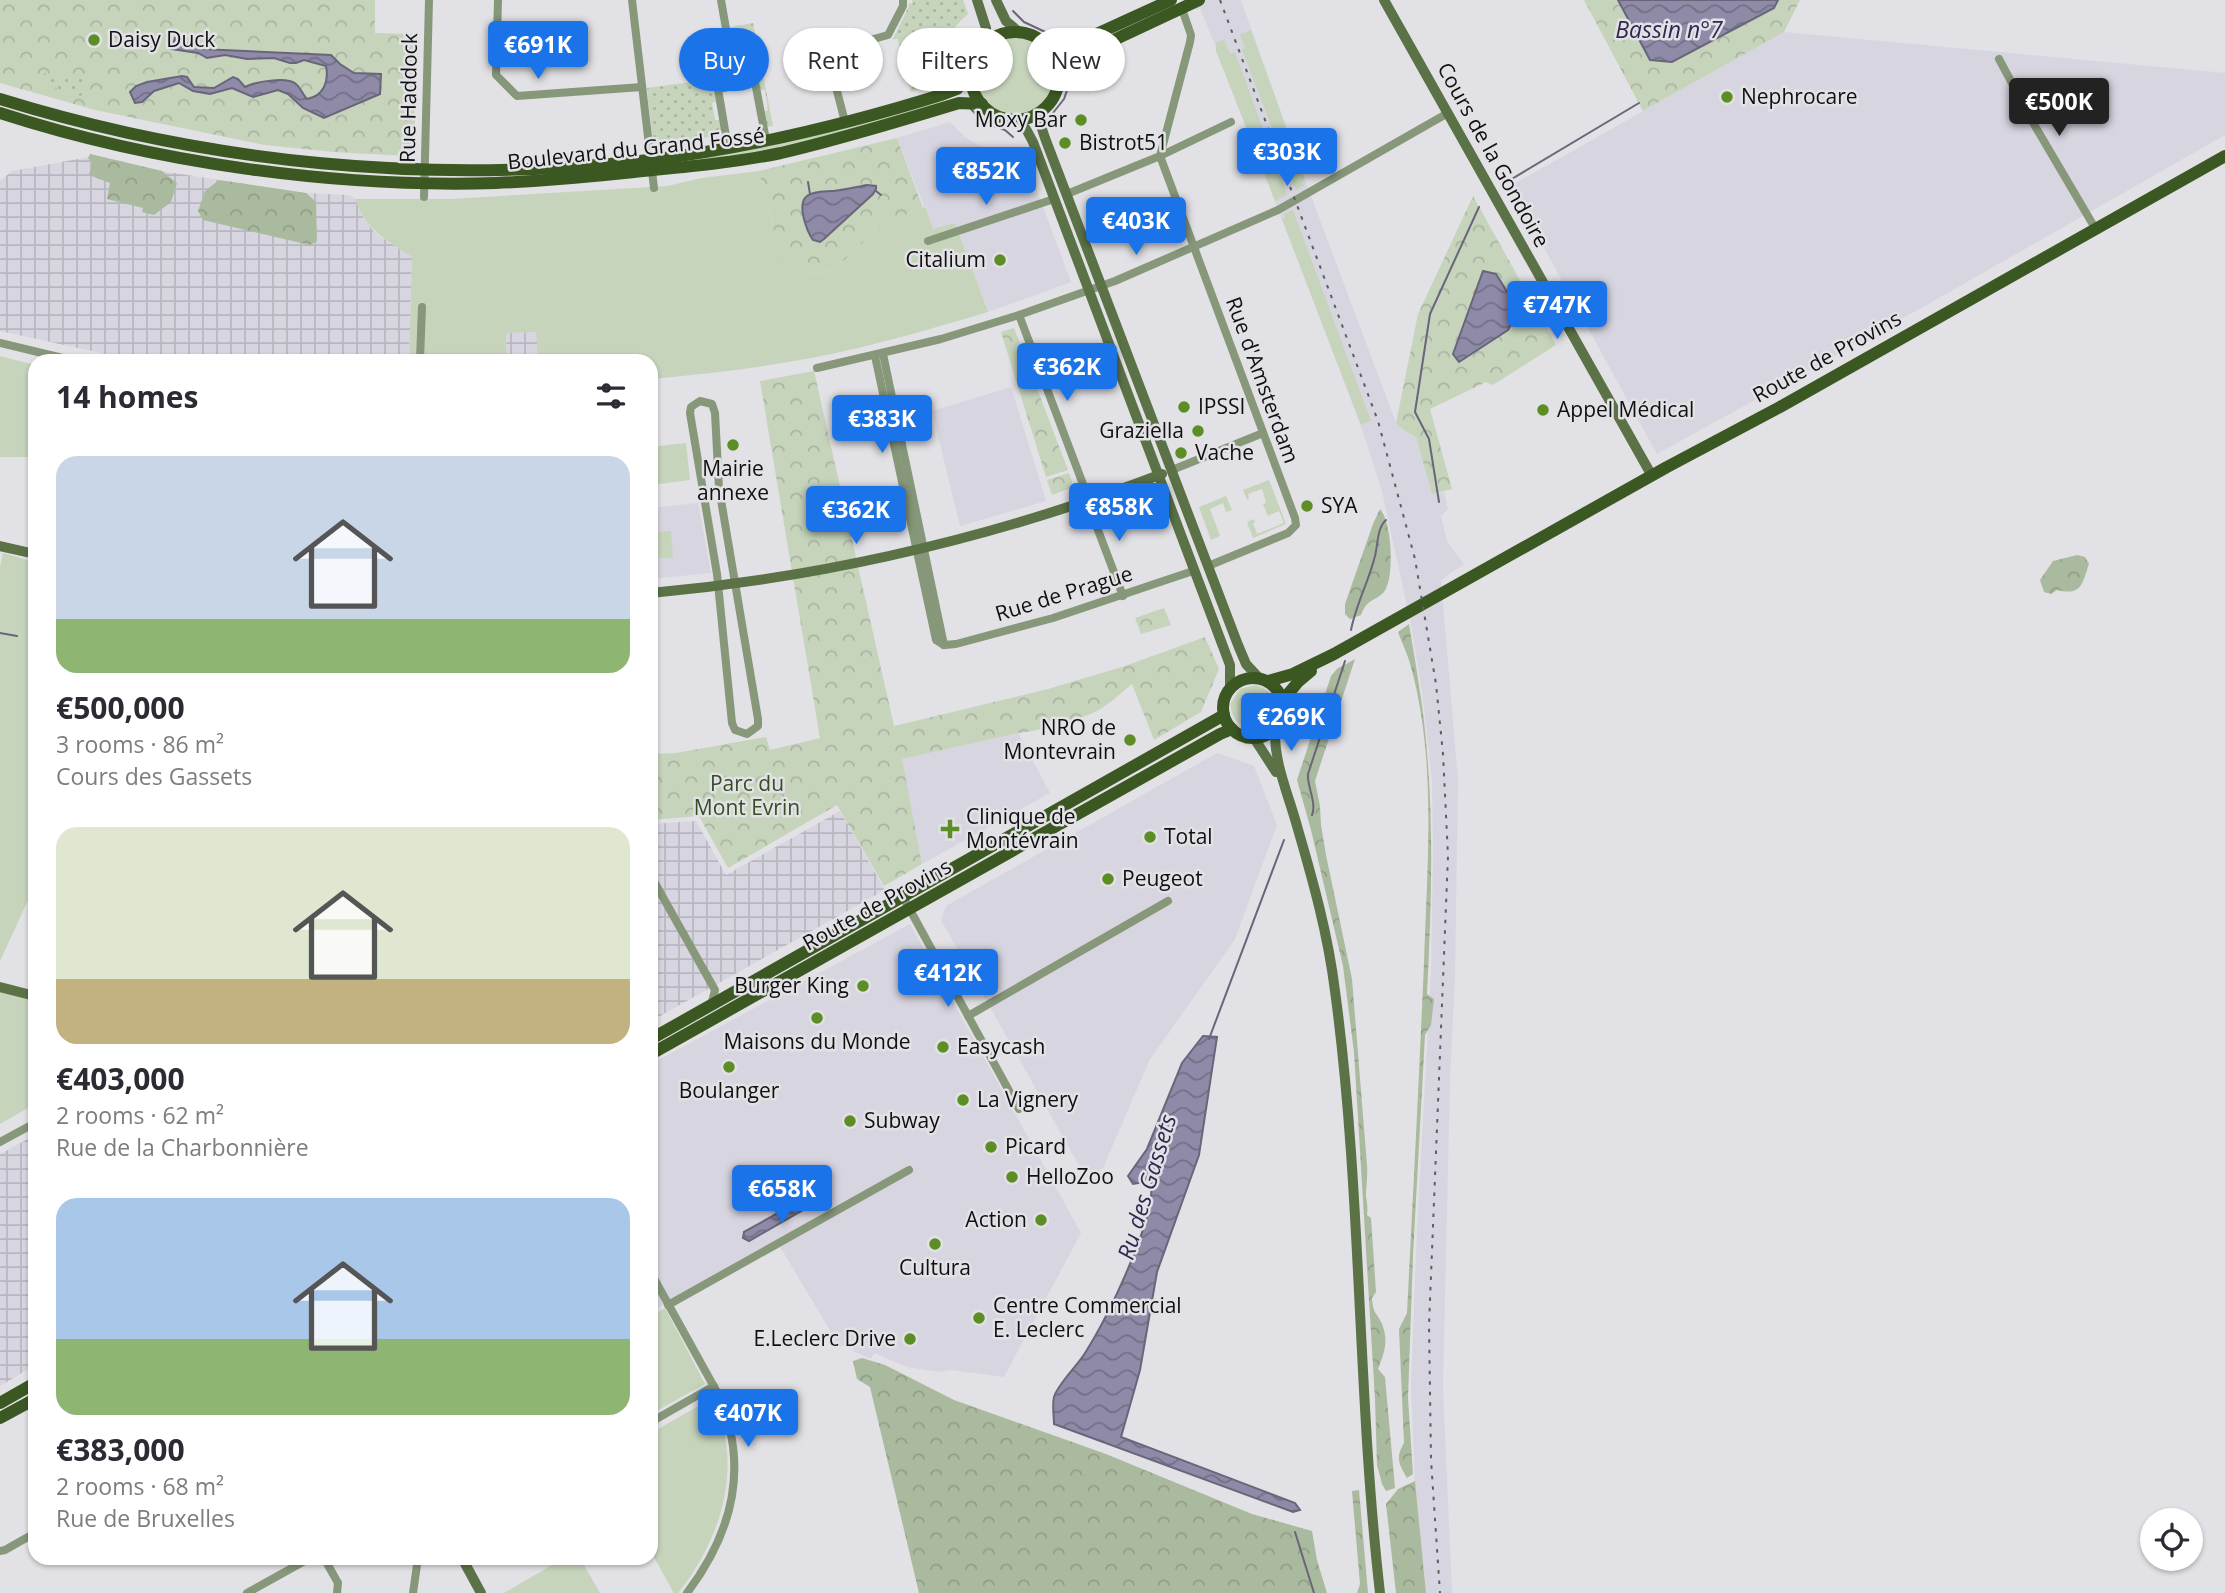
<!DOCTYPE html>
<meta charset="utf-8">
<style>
body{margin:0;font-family:"Open Sans",sans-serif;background:#f7f7f7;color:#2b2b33;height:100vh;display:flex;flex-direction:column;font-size:26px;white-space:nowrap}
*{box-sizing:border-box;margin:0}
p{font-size:23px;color:#7c7c81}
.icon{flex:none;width:38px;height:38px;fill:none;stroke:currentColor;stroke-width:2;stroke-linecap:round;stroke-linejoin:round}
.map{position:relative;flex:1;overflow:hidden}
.panel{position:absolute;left:28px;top:354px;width:630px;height:1211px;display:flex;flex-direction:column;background:#fff;border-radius:21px;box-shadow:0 2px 5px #0004}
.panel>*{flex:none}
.hud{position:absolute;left:679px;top:28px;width:665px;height:63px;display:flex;gap:14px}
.fabs{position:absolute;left:2140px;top:1508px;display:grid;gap:14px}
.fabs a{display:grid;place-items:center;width:63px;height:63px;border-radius:50%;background:#fff;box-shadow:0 2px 5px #0004;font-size:35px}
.price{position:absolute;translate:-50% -60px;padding:0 16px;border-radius:7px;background:#1a73e8;color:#fff;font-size:23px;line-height:46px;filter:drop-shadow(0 2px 4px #0008)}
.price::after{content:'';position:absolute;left:50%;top:42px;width:21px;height:16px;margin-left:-10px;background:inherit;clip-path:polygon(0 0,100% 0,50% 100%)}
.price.active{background:#222;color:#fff}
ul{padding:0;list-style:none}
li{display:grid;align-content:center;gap:14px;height:371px;padding:0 28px}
li span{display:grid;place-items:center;height:217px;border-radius:21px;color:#555}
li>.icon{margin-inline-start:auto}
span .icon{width:126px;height:126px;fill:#fffc;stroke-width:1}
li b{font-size:30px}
h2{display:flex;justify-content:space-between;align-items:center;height:84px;padding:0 28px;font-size:30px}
.tag{padding:0 24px;border-radius:32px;background:#fff;box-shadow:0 2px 5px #0004;font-size:24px;line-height:63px}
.tag.active{background:#1a73e8;color:#fff}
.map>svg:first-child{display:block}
.built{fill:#d7d5e0}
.industrial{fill:url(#industrial-grid)}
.grass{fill:#c6d4bc}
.forest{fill:url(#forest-crowns)}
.park{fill:url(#park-crowns)}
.garden{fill:url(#garden-dots)}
.water{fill:url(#water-waves);stroke:#69657a;stroke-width:2}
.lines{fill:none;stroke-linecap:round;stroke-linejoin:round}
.stream{stroke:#69657a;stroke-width:2}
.street{stroke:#86977a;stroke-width:8}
.secondary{stroke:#5b7247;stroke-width:10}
.primary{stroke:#3c5822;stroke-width:12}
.rail{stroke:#5e5e60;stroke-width:2;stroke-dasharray:3.5 7;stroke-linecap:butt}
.poi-dot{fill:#5c8e25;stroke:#e2e1e5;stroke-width:2.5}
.labels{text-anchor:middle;stroke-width:5;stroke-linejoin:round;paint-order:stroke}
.poi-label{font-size:21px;fill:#101011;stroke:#e2e1e5;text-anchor:start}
.street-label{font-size:21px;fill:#101011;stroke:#e2e1e5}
.park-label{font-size:21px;fill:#374d22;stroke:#e2e1e5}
.water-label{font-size:23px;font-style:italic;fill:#322751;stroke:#e2e1e5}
</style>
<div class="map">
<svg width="2225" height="1593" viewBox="0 0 2225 1593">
<defs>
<pattern id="industrial-grid" width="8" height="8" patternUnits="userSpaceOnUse" patternTransform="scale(1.75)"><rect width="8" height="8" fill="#d7d5e0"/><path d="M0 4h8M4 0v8" fill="none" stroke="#b8b6bf"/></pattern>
<pattern id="forest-crowns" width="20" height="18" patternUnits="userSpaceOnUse" patternTransform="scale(1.75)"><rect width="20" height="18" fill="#aaba9e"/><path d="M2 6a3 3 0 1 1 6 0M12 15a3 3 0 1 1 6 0" fill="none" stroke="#919f87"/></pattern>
<pattern id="park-crowns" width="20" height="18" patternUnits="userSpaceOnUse" patternTransform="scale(1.75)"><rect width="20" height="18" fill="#c6d4bc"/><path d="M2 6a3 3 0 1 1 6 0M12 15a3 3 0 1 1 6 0" fill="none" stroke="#a9b5a1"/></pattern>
<pattern id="garden-dots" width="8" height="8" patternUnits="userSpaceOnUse" patternTransform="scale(1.75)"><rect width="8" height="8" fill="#c6d4bc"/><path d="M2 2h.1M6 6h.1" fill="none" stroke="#a9b5a1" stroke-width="1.8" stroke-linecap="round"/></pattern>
<pattern id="water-waves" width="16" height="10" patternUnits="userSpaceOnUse" patternTransform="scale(1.75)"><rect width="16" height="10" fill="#8f8aa7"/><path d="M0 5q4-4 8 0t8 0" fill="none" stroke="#736f87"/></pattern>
</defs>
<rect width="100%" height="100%" fill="#e2e1e5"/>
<g class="built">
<path d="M1193,0h48l64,180 91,243 9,8 11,6 16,57 12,-2 4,17 -7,7 6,25 17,23 -23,16 17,200 -3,197 -5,103 -7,307 9,206h-26l-11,-112 -4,-94 6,-158 14,-255 2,-122 -1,-70 -10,-91 -12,-71 -28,-129 -21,-65 -144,-376 -17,-42 -3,2z"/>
<path d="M1784,32l441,41v62l-302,172 -266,147 -147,-268z"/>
<path d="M950,122l15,15 18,11 17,5 23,1 48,128 -83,30 -33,-89 -22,6 -36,-91z"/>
<path d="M1011,387l35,114 -86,25 -28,-115z"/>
<path d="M698,503l13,70 -60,6v-71z"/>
<path d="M1018,733l32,60 -128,71 -21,-105z"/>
<path d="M1217,753l37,13 23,59 -42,114 -86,122 -46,107 -17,10 -145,-258 5,-14z"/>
<path d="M910,924l171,309 -77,144 -53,-7 -12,2 -32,-5 -33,-14 -3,6 -18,-8 4,-10 -2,-2 -15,8 -64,-107 -125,72v-248z"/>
</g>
<g class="industrial">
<path d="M90,154l72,17 57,9 87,13 44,2 5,4 8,18 11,15 38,25 -3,103h-276l-133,-29v-150l12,-10 77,-14z"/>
<path d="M537,332l1,28h-31l-1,-27z"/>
<path d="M840,811l45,79 -234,131v-197l45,-3 30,54z"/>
<path d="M35,1135v230l-35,21v-232z"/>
</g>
<g class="grass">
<path d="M1251,30l54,150 -3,2 2,4 -8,4 -54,-140 3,-2 -5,-13z"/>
<circle cx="1015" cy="76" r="39"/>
<path d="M1224,40l6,14 5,-2 52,143 -12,6 -59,-150v-8z"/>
<path d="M943,100l1,2 -132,39 -78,16 -66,6z"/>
<path d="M759,171l20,78c12,25 34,31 58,18l47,-44 41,-16 8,22 22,-6 33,89c-58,17 -117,35 -177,46 -53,10 -106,16 -160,21v-19h-113l-2,-28 -30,1 1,27h-98l3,-103c-27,-19 -45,-25 -57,-58h96l216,-13 35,-8z"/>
<path d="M1293,210l78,211 -10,4 -79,-206 3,-1 -1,-4z"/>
<path d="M0,356l35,9v92h-35z"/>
<path d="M686,443l4,37 -39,5v-38z"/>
<path d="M1269,480l17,44 -33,14 -6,-16 7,-3 1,3 -2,1 4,11 27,-11 -5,-12 -11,5 -5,-12 3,-1 -4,-14 -14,5 1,5 -2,1 -4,-10z"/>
<path d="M1226,496l6,14 -6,2 -3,-9 -13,6 10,27 -9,4 -12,-33z"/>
<path d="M671,531l2,27h-15l-1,-26z"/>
<path d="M3,553l32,9v323l-35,76v-394z"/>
<path d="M1256,685c13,4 19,12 19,25l-3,2c-1,3 -1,7 -3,10 -9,17 -40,5 -38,-19l9,-14z"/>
<path d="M0,992l35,8v104l-35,20z"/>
<path d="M665,1308l40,76 -54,30v-98z"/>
<path d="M711,1399c35,63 10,141 -33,194h-4l-23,-41v-119z"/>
<path d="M564,1558h16l20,35h-96z"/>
</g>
<g class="forest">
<path d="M90,154l72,17 15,12 -6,19 -17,13 -12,-3 1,-4 -36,-9 3,-16 -21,-8 3,-12 -4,-5z"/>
<path d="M219,180l87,13 10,9 1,39 -7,4 -107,-25 -5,-9 7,-20z"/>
<path d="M1380,509c12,13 15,69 4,83 -9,10 -16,5 -23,23l-11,4 -5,-5v-10l28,-80z"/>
<path d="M2077,555l8,2 4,7c-7,20 -7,32 -32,26l-6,4 -7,-2 -4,-12 13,-19z"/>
<path d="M1409,624c7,43 15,85 18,128 7,81 4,162 0,242l7,5 -3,26 -6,10 -12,220 -5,143 5,76 -6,4c-8,-14 -12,-20 -3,-35l-5,-114 8,-16c6,-117 12,-234 17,-350 3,-98 13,-201 -13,-296 -3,-12 -9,-24 -13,-35z"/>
<path d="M1355,659l-40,122 5,25 1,19 5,30 26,124 15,186c1,11 -1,21 -1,31 1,7 2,11 1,19l4,3 5,74 -4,6c1,17 5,14 10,26 7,18 2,29 -4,45l7,8 10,111 -9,3 -4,-7 -5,-19 -2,-66 -21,-347 -11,-86 -32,-136 -14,-50 34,-104 6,-7z"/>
<path d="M862,1358l23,7 69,35 152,54 146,60 60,17 5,29 10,33h-408l-49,-206 -13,-8 -4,-18z"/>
<path d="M1415,1481l11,112h-30l-10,-89 12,-15z"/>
<path d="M1359,1490l9,103h-11l3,-9 -8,-93z"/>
</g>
<g class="park">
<path d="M0,0h375v33l39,1 1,116h-5l-1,6 -75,-4 -69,-7 -170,-35 -95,-27z"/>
<path d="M1584,0h216l-16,32 -141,79z"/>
<path d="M897,138l26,70 -39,15 -47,44c-20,11 -46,10 -57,-14 -4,-11 -6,-22 -8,-33 -5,-16 -9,-33 -13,-49z"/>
<path d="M1473,196l83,149 -63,40 -7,-3 -56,27 22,80 -20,5 -16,-57 -11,-6 -9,-8 22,-109z"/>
<path d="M1014,328l54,142 -22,7 -45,-145z"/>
<path d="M814,371l80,355 154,-37 77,-23 80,-29 14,32 -18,43 -47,28 -22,-56c-10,8 -19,17 -30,24 -15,10 -66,24 -84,25l-116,26 20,105 -38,22 -47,-81 -109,63 -29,-52 -48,4v-66l25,-1 90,-16 4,13 50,-12 -60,-357z"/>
<path d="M1069,473l5,14 -22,8 -5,-15z"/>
<path d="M1164,608l7,17 -30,9 -6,-16z"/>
</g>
<g class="garden">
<path d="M912,0h51l5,14c-21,18 -32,41 -29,69l-28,9 -13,-53h-5l16,-33 -1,-3 5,1z"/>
<path d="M753,23l20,103 -7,1 -3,-15 5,-2 -3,-20 -6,1 -2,-11 -42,8 2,13 -5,2 3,17h6l2,15 -70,10 -6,-57 59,-8 -9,-47z"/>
<path d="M44,72c5,9 13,8 20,3l11,3 5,-3 6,3 -5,18 -22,-5 -7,-8 -10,-2z"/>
</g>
<g class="water">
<path d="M1618,0h160l-4,8 -102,54 -22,-2z"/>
<path d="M175,38l26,11 130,6 9,9 14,9 27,1 -1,20 -56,24 -21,-10 -15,-14 -10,-4 -25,7 -21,-9 -22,6 -17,-3 -14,-8 -25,8 -12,11 -7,1 -5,-11 6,-6 11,-4 35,-6 5,1 7,10 20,1 19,-11 5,2 7,8c10,-5 41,-11 51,-3 5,4 6,10 11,15 17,-3 22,-18 19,-33l-22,-6 -8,3h-6l-16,-5 -27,1 -22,-4 -18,3 -9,-5 -27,-4z"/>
<path d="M867,185l9,1v3l-3,5 -49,45 -4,3 -7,-2c-5,-7 -7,-13 -9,-21 -7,-27 8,-27 29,-28 11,-1 23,-4 34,-6z"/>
<path d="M1483,271l13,3 23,37 -11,19 -49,32 -6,-8z"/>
<path d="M1203,1036l14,1 -18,118 -42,117 -17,98 -19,67 174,66 5,7 -7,2 -239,-88c0,-8 -2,-19 0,-27 4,-13 24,-32 31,-44 21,-33 72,-135 66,-172l-18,3 -5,-8 19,-27 35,-86z"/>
<path d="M819,1190l3,1 2,4v3l-75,43 -6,-3 1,-6z"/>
</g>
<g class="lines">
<g class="stream">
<path d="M1013,11l11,11 32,15 5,1 3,-3"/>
<path d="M954,74c11,-14 10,-29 26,-39"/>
<path d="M971,109l13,14 21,7 8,7"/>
<path d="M1049,118l15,-19 9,-26 8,-4"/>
<path d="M808,182l2,12"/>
<path d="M1505,183l134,-80"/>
<path d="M876,191l5,4"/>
<path d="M1439,502l-10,-63 -14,-27 15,-98 49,-107"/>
<path d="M1351,630c5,-26 18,-49 24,-74 3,-12 2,-28 11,-36"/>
<path d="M0,633l17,3"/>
<path d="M1312,815c5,-12 -5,-28 -4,-41l37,-113"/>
<path d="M1209,1039l75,-199"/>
<path d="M1295,1532l19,61"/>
</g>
<g class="street">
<path d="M498,0l-2,75 21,21 125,-9"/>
<path d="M632,0l22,188"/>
<path d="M721,0l15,86"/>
<path d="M1182,9l9,26 -1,7 -30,114 135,362 1,7 -8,8 -80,33"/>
<path d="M1999,59l36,67 60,102"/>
<path d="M845,122l-18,-70 61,-17 15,-29v-6"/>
<path d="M728,148l-10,-59 37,-7 11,58"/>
<path d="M1067,194l93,-38 71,-34"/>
<path d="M424,197l5,-197"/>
<path d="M928,241l126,-42"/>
<path d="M1019,315l70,185"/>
<path d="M0,343l71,17"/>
<path d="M883,354l61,291"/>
<path d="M875,356l61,284 8,5"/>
<path d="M420,360l2,-53"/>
<path d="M817,368l124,-29 78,-24 96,-34 163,-71 170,-97"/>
<path d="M700,401l12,3 3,9 4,75 39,231v7l-11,8 -12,-4 -3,-7 -15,-149 -27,-161 1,-6z"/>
<path d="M1172,470l91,-37"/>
<path d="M1087,501l36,95"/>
<path d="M944,645l12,-1 97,-26 140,-47"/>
<path d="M651,876l64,114 -4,16"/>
<path d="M903,897l116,212"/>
<path d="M968,1016l200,-115"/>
<path d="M0,1142l35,-19"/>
<path d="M651,1273l67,121c32,72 15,138 -31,199"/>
<path d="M668,1305l241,-135"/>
<path d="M651,1422l63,-36"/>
<path d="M0,1551l5,-1 30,-17"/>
<path d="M324,1558l14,25 -1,10"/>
<path d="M247,1593l63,-35"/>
<path d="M413,1593l5,-35"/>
</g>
<g class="secondary">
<path d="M977,0l9,28v15"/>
<path d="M996,0l10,21 13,11"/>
<path d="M1384,0l268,476"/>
<path d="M1041,111v15l4,12 193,507 8,19 13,14"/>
<path d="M1013,119l13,10 7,13 197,523v24"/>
<path d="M0,546l35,8"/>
<path d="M651,593c175,-16 348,-57 511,-119"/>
<path d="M1275,729c-1,35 13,64 22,97 16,55 31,108 38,165 27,199 22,402 45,602"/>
<path d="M1254,738l22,34"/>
<path d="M0,987l35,9"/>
<path d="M462,1558l19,35"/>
</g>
<g class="primary">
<circle cx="1015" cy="76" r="44"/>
<path d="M1046,45l20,3 105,-48"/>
<path d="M1058,73l13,-13 128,-60"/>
<path d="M0,99c210,65 431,86 649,61 100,-12 199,-36 295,-66l13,-5 14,-15"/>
<path d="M0,113c154,50 335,75 496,70 46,-2 92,-6 138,-11 49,-5 98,-9 147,-19 60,-14 119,-32 178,-50l23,1"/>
<circle cx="1253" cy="708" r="30"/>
<path d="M1268,681l25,-7 41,-20 333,-187 113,-60 445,-251"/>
<path d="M1283,700l15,-18 13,-11"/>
<path d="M651,1039l573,-324"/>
<path d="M651,1054l569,-320 12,-5"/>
<path d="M0,1403l35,-20"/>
<path d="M0,1418l35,-19"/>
</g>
<path class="rail" d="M1220,0l158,421 37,138 21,125 7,70 5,102 -19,469 2,135 9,133"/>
</g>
<g class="poi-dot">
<circle cx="94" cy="40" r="7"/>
<circle cx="1727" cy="97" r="7"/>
<circle cx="1081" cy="120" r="7"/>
<circle cx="1065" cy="143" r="7"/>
<circle cx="1000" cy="260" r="7"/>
<circle cx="1184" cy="407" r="7"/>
<circle cx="1543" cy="410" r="7"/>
<circle cx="1198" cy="431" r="7"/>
<circle cx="733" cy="445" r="7"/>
<circle cx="1181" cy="453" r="7"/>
<circle cx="1307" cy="506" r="7"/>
<circle cx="1130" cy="740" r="7"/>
<path d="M946.5 818.5h7v7h7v7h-7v7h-7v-7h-7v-7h7z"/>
<circle cx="1150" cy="837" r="7"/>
<circle cx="1108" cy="879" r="7"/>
<circle cx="863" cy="986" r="7"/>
<circle cx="817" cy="1018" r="7"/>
<circle cx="943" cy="1047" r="7"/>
<circle cx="729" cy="1067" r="7"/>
<circle cx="963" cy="1100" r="7"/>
<circle cx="850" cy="1121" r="7"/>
<circle cx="991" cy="1147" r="7"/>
<circle cx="1012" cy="1177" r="7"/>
<circle cx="1041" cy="1220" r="7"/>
<circle cx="935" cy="1244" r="7"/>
<circle cx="979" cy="1318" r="7"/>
<circle cx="910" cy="1339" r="7"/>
</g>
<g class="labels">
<g class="poi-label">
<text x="108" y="47">Daisy Duck</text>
<text x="1741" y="104">Nephrocare</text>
<text x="1067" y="127" text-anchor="end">Moxy Bar</text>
<text x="1079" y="150">Bistrot51</text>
<text x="986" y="267" text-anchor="end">Citalium</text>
<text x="1198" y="414">IPSSI</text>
<text x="1557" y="417">Appel Médical</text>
<text x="1184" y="438" text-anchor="end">Graziella</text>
<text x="1195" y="460">Vache</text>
<text x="733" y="476" text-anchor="middle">Mairie<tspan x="733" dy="24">annexe</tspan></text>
<text x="1321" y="513">SYA</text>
<text x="1116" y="735" text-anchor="end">NRO de<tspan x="1116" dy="24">Montevrain</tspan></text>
<text x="966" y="824">Clinique de<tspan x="966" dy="24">Montévrain</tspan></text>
<text x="1164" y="844">Total</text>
<text x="1122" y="886">Peugeot</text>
<text x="849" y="993" text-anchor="end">Burger King</text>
<text x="817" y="1049" text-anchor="middle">Maisons du Monde</text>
<text x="957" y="1054">Easycash</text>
<text x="729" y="1098" text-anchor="middle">Boulanger</text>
<text x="977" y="1107">La Vignery</text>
<text x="864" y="1128">Subway</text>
<text x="1005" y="1154">Picard</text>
<text x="1026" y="1184">HelloZoo</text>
<text x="1027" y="1227" text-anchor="end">Action</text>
<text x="935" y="1275" text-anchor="middle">Cultura</text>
<text x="993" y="1313">Centre Commercial<tspan x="993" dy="24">E. Leclerc</tspan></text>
<text x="896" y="1346" text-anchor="end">E.Leclerc Drive</text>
</g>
<g class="street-label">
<text transform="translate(409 98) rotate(-89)" y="7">Rue Haddock</text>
<text transform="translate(636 149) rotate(-6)" y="7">Boulevard du Grand Fossé</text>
<text transform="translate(1493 155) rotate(61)" y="7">Cours de la Gondoire</text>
<text transform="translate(1827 357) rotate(-29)" y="7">Route de Provins</text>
<text transform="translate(1262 380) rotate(70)" y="7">Rue d'Amsterdam</text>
<text transform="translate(1064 594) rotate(-17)" y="7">Rue de Prague</text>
<text transform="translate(877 905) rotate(-29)" y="7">Route de Provins</text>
</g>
<g class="park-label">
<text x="747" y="791">Parc du<tspan x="747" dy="24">Mont Evrin</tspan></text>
</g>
<g class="water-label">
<text x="1669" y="38">Bassin n°7</text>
<text transform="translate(1147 1187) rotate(-73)" y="8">Ru des Gassets</text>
</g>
</g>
</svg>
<div class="fabs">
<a><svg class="icon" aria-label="locate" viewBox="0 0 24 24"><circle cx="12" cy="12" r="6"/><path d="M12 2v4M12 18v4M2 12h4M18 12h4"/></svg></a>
</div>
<b class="price" style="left:538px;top:81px">€691K</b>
<b class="price active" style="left:2059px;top:138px">€500K</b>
<b class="price" style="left:1287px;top:188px">€303K</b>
<b class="price" style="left:986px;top:207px">€852K</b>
<b class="price" style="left:1136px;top:257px">€403K</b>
<b class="price" style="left:1557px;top:341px">€747K</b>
<b class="price" style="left:1067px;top:403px">€362K</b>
<b class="price" style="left:882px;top:455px">€383K</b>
<b class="price" style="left:1119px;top:543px">€858K</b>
<b class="price" style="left:856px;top:546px">€362K</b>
<b class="price" style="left:1291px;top:753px">€269K</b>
<b class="price" style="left:948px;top:1009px">€412K</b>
<b class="price" style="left:782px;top:1225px">€658K</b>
<b class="price" style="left:748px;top:1449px">€407K</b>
<div class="hud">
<a class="tag active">Buy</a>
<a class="tag">Rent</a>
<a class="tag">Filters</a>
<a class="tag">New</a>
</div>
<section class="panel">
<h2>14 homes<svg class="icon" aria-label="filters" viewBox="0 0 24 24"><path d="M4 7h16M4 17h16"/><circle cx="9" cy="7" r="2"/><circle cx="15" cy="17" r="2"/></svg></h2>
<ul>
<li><span style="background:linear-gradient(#c9d6e8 75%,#8fb573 0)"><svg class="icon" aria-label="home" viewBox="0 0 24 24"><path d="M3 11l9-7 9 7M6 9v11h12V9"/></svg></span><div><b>€500,000</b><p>3 rooms · 86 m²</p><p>Cours des Gassets</p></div></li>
<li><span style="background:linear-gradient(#dfe7d0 70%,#c2b280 0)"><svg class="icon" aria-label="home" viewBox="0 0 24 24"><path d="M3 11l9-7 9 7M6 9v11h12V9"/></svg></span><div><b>€403,000</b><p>2 rooms · 62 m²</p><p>Rue de la Charbonnière</p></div></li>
<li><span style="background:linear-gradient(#a9c7e8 65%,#8fb573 0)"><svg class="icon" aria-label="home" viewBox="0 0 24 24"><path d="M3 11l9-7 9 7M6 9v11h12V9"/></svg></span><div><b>€383,000</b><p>2 rooms · 68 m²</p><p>Rue de Bruxelles</p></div></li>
</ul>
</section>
</div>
